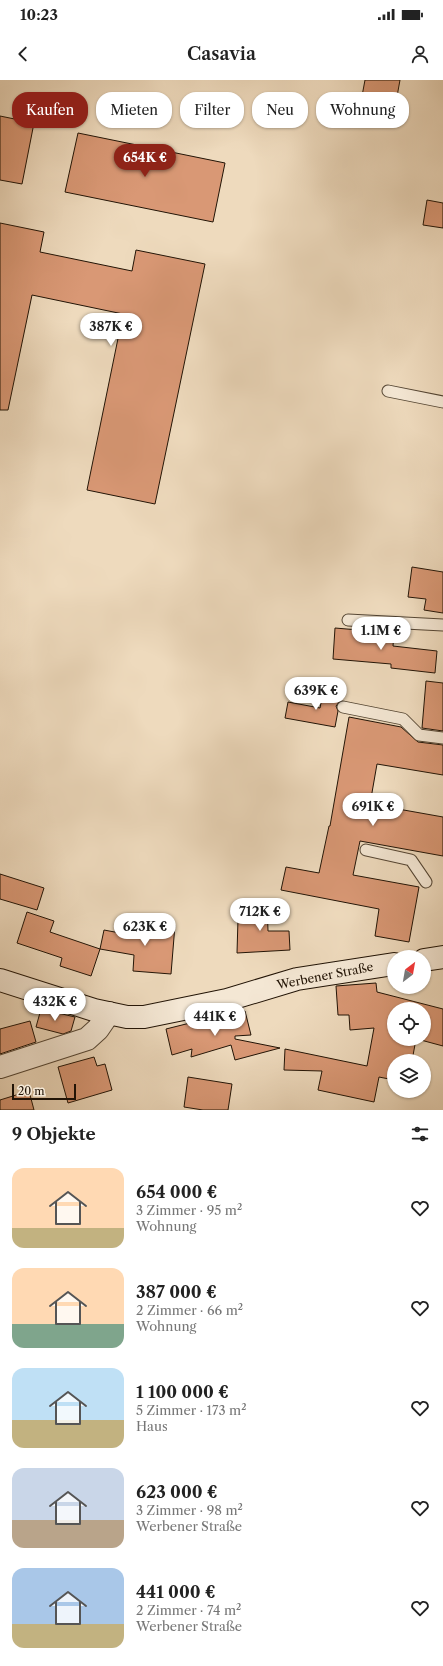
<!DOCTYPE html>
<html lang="de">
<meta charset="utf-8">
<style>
body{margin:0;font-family:"Libre Caslon Text",serif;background:#f2f2f2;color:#222;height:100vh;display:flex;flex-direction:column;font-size:15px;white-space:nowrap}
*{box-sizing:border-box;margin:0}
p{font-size:13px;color:#767676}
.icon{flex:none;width:22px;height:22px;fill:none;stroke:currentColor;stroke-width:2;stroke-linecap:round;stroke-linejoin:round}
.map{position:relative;height:1030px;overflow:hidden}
.details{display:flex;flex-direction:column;background:#fff;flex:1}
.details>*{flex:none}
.banner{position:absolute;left:12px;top:12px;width:419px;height:36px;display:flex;gap:8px}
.needle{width:26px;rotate:31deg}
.tools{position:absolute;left:387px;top:870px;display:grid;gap:8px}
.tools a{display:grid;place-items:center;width:44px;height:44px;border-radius:50%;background:#fff;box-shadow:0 1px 3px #0004;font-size:20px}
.scale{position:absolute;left:12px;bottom:10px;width:64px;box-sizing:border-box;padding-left:4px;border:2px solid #221406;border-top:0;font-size:11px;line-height:14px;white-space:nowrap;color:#221406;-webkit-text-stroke:3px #f4e7d4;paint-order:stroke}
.price{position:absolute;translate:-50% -34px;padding:0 9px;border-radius:14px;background:#fff;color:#222;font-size:13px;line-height:26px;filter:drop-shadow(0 1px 2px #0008)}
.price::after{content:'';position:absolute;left:50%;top:24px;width:12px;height:9px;margin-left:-6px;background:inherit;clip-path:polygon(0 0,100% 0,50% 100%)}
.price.selected{background:#8f2418;color:#fff}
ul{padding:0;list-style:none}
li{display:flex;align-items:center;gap:12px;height:100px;padding:0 12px}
li span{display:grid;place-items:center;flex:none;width:112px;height:80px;border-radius:12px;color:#555}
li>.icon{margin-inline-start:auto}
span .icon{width:48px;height:48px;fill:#fffc;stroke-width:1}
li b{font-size:17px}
h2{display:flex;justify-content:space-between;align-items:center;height:48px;padding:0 12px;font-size:17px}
.chip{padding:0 14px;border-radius:16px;background:#fff;box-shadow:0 1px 3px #0004;font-size:14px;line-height:36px}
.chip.selected{background:#8f2418;color:#fff}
.status{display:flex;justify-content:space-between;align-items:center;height:28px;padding:0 20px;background:#fff;direction:ltr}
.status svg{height:11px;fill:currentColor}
header{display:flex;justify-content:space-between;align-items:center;height:52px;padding:0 12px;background:#fff;font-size:18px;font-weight:600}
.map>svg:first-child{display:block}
.building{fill:#d99875;stroke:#221406}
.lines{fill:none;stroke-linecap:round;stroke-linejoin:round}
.lane-casing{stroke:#554634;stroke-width:13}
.street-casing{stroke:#554634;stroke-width:24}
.secondary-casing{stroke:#221406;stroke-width:24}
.lane{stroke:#f4e7d4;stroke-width:11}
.street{stroke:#f4e7d4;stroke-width:22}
.secondary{stroke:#f4e7d4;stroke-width:22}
.labels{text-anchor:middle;stroke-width:3.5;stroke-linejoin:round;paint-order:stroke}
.street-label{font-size:12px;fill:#221406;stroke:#f4e7d4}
</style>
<div class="status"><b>10:23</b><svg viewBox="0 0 49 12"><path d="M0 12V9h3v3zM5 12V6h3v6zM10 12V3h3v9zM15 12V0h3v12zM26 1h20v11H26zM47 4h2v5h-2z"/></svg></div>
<header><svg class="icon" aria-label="back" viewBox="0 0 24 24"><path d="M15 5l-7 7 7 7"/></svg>Casavia<svg class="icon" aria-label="person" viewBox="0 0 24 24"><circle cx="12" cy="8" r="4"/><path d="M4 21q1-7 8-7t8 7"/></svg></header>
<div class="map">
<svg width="443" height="1030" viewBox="0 0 443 1030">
<rect width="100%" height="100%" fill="#eedabd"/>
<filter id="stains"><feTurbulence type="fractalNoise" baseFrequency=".005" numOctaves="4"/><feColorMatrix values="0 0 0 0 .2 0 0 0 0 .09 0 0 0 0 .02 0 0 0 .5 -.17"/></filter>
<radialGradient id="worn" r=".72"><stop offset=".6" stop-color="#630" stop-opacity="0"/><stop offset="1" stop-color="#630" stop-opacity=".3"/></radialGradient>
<g class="building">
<path d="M365,0h35l-4,22 -34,-6z"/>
<path d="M0,36l34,7 -12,61 -22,-4z"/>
<path d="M78,53l147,30 -12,59 -148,-30z"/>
<path d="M427,120l16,3v25l-20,-3z"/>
<path d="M0,143l44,9 -4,20 92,19 4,-21 69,14 -50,240 -68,-14 36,-176 -91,-19 -24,115h-8z"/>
<path d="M412,487l31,5v41l-19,-3 2,-11 -18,-2z"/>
<path d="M335,548l59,5 -1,13 44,5 -2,22 -44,-5v-4l-58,-5z"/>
<path d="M426,601l17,2v48l-21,-3z"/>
<path d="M323,612l18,3 -1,6 -4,5 2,5 -3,16 -50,-9 3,-16 32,6z"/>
<path d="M349,637l52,10 17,15 25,3v30l-66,-11 -7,40 73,13v39l-83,-15 -7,34 66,12 -10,55 -34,-6 4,-27 -98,-19 5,-23 33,6 10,-47h1z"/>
<path d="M0,794l44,14 -7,22 -37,-11z"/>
<path d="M267,821l1,30h21l1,19 -53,3 1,-34h12l-1,-17z"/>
<path d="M27,832l27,9 -4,11 50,17 -9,27 -31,-10 2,-8 -45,-15z"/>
<path d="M137,842l38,3 -4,49 -38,-3 1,-16 -34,-6 4,-19 32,6z"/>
<path d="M376,903l1,9 66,17v37l-26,-7h7v-30h-30v30h22l-4,22h-18v19l-15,-3 -5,25 -56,-12 4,-19 -38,-1 1,-21 82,17 7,-38 -24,2 -1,-15h-11l-2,-29z"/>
<path d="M41,929l34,8 -4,14 -8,3 -27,-7z"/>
<path d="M245,931l6,24 -16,1v3l45,9 -45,12 -4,-15 -40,12 1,-8 -20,6 -6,-26 32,-8 -1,3z"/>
<path d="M30,941l6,21 -36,12v-25z"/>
<path d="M94,977l3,9 8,-2 7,26 -44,13 -10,-36z"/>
<path d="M188,997l44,7 -4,26h-25l-19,-3z"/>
<path d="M29,1011l5,19h-34v-10z"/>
</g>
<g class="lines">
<defs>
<g id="lane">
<path d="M388,311l55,11"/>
<path d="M348,540l95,5"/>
<path d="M343,627l60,12 16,16 24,3"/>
<path d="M366,770l45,10 15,22"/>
</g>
<path id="street" d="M0,987l87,-28 11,-10 11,-16"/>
<g id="secondary">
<path d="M424,880l19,-3"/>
<path d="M0,900l94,30 33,7h17l83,-17 70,-21 97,-15"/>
</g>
</defs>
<use href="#lane" class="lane-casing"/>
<use href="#street" class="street-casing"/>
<use href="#secondary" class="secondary-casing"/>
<use href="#lane" class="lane"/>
<use href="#street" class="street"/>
<use href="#secondary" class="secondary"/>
</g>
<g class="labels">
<g class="street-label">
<text transform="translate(325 896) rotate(-11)" y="4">Werbener Straße</text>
</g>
</g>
<rect width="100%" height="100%" filter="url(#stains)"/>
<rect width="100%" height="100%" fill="url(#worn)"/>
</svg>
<div class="tools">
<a><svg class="needle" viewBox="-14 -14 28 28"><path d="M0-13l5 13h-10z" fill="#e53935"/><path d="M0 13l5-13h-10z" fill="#767676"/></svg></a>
<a><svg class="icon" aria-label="locate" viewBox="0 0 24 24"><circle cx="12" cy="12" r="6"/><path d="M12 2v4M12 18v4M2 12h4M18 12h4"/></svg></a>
<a><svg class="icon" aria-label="layers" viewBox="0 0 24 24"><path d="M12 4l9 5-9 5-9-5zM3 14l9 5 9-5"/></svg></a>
</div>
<div class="scale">20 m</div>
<b class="price selected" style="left:145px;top:98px">654K €</b>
<b class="price" style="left:111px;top:267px">387K €</b>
<b class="price" style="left:381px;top:571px">1.1M €</b>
<b class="price" style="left:316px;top:631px">639K €</b>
<b class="price" style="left:373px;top:747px">691K €</b>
<b class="price" style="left:260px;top:852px">712K €</b>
<b class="price" style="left:145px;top:867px">623K €</b>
<b class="price" style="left:55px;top:942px">432K €</b>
<b class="price" style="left:215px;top:957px">441K €</b>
<div class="banner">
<a class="chip selected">Kaufen</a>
<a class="chip">Mieten</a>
<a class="chip">Filter</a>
<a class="chip">Neu</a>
<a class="chip">Wohnung</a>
</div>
</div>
<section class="details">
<h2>9 Objekte<svg class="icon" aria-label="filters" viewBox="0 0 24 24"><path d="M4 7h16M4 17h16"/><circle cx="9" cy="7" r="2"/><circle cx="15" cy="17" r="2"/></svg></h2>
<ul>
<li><span style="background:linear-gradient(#ffd9b3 75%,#c2b280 0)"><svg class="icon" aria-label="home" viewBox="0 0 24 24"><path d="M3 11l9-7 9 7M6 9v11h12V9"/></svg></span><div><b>654 000 €</b><p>3 Zimmer · 95 m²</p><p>Wohnung</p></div><svg class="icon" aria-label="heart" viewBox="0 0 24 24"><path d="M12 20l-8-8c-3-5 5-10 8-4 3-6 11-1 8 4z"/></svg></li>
<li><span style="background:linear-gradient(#ffd9b3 70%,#7fa58c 0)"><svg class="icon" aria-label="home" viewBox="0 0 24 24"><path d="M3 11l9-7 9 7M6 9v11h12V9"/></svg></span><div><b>387 000 €</b><p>2 Zimmer · 66 m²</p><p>Wohnung</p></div><svg class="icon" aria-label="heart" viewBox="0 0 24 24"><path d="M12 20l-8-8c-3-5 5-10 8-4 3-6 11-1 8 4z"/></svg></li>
<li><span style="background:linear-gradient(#bfe0f5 65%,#c2b280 0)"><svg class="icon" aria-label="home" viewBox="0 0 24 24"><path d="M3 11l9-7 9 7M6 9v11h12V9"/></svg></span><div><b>1 100 000 €</b><p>5 Zimmer · 173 m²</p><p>Haus</p></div><svg class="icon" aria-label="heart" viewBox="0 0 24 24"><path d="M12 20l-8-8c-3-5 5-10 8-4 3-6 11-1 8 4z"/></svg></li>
<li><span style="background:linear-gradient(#c9d6e8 65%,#b9a48a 0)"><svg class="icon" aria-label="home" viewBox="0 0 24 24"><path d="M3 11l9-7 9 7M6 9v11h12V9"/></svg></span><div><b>623 000 €</b><p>3 Zimmer · 98 m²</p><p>Werbener Straße</p></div><svg class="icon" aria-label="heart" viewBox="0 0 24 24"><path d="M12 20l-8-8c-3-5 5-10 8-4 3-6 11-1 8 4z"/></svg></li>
<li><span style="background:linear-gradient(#a9c7e8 70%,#c2b280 0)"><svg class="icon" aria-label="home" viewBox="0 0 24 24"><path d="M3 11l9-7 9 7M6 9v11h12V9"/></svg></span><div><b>441 000 €</b><p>2 Zimmer · 74 m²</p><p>Werbener Straße</p></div><svg class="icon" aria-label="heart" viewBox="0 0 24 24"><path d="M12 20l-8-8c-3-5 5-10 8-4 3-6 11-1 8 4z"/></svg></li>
</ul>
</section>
